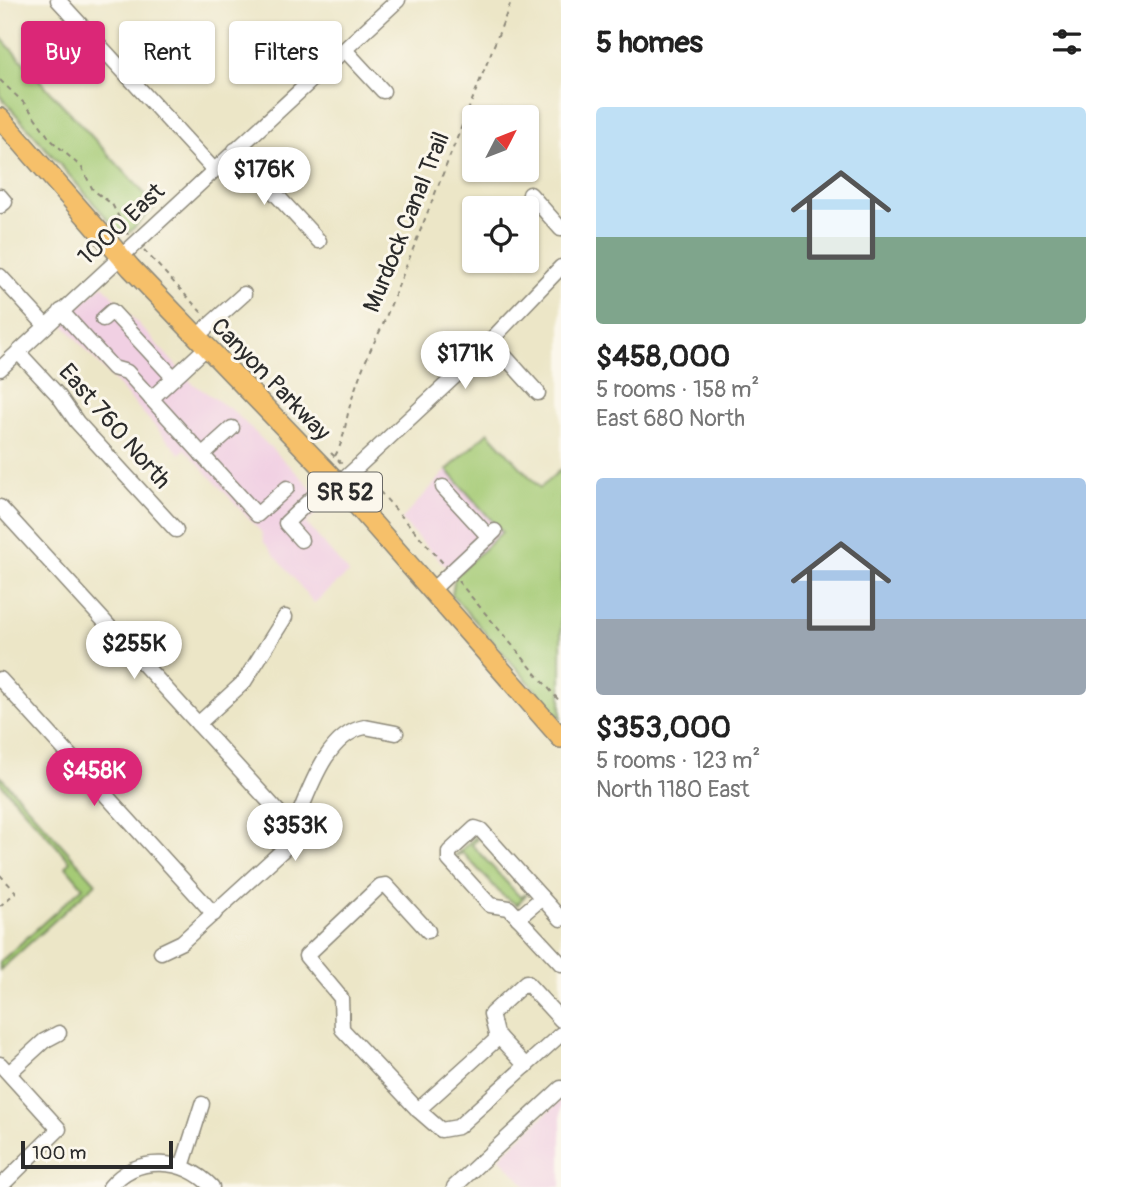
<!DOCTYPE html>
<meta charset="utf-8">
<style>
body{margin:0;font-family:Pangolin,sans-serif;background:#f6f6f6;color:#222;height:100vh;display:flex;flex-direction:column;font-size:26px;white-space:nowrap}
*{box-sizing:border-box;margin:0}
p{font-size:23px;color:#767676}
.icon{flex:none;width:38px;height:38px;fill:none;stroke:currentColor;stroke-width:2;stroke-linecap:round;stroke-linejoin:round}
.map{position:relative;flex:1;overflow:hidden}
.drawer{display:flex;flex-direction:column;background:#fff;width:560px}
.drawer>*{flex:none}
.hud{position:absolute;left:21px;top:21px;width:434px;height:63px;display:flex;gap:14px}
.needle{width:46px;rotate:48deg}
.controls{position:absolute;left:462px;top:105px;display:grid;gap:14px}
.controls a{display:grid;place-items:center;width:77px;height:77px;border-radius:7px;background:#fff;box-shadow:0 2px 5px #0004;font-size:35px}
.scale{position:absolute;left:21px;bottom:18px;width:152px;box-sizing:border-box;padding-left:7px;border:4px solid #2b2b2b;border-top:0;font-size:19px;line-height:24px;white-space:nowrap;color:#2b2b2b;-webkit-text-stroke:5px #fbf7ec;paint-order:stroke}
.price{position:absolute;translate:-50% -60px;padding:0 16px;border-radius:24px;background:#fff;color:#222;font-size:23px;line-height:46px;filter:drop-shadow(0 2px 4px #0008)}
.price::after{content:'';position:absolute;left:50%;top:42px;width:21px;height:16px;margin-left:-10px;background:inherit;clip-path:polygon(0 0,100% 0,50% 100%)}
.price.on{background:#db2777;color:#fff}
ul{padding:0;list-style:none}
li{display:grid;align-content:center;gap:14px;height:371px;padding:0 35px}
li span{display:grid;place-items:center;height:217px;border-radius:7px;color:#555}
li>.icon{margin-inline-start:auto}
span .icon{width:126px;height:126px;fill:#fffc;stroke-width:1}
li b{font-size:30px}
h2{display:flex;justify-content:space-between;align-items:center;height:84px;padding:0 35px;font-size:30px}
.pill{padding:0 24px;border-radius:7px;background:#fff;box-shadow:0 2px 5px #0004;font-size:24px;line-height:63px}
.pill.on{background:#db2777;color:#fff}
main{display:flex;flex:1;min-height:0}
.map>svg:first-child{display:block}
.built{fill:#f1d0e3}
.green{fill:#a4ca74;stroke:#687a50;stroke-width:2}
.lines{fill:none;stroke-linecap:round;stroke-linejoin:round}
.minor-casing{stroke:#8c8879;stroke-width:17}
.highway-casing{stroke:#8c8879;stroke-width:22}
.path{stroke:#8c8879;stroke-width:2;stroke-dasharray:5 5;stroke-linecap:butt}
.minor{stroke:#fff;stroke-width:14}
.highway{stroke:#f6c06b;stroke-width:19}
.labels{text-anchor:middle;stroke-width:6;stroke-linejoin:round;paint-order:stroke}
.shield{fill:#fbf7ec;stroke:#696865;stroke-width:2}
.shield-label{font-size:23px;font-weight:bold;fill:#2b2b2b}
.street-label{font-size:24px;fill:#2b2b2b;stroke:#fbf7ec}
</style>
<main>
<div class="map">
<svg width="561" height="1187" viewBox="0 0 561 1187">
<rect width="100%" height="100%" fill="#fbf7ec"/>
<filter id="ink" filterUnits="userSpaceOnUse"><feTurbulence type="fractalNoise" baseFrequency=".0143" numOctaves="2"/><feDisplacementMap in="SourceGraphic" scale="14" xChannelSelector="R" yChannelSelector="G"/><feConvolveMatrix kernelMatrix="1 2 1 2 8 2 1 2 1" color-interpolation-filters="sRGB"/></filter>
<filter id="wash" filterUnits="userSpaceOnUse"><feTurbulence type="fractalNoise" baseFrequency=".00686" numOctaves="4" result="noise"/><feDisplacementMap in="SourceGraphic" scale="28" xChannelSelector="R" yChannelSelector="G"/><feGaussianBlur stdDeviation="1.57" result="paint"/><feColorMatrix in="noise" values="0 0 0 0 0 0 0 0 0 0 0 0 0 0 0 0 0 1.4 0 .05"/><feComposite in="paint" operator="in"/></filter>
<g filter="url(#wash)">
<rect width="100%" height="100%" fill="#ece6c7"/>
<g class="built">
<path d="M103,285l89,98 40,27 72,70 20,26 -18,17 43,50 -35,30 -51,-62 -1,-8 -77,-84 -5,5 -119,-132z"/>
<path d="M447,470l55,62 -47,44 -54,-56z"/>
<path d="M561,1100v87h-34l-28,-30z"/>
</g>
<g class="green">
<path d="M0,37l156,169 -26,26 -13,-2 -117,-134z"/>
<path d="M488,432l52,56 21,-19v250l-109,-124 3,-19 47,-44 -55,-62z"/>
<path d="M0,776l96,107 -96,87v-8l83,-75 -17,-20 4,-6 -70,-78z"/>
<path d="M475,837l2,2 -5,6 48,52 7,-4 -10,12 -15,-10 -39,-42 -8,3z"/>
</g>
</g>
<g filter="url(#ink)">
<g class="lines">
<defs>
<g id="minor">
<path d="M58,0l156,170"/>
<path d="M345,50l38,41"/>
<path d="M235,150l84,91"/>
<path d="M530,194l31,35"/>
<path d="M0,196l5,6 -5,4"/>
<path d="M0,276l46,50"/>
<path d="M61,311l52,57 14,4 130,143 30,-27"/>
<path d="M103,319l9,-8 62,67"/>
<path d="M196,337l48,-43"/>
<path d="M491,341l47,52"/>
<path d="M18,352l40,43 19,27 99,108"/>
<path d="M0,369l398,-369"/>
<path d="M151,399l55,-51"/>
<path d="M202,455l30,-27"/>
<path d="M339,484l128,-119 94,-98"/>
<path d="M443,487l46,50"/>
<path d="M0,507l295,323"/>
<path d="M301,540l-15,-17 47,-45"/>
<path d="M432,590l63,-59"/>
<path d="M0,679l214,235"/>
<path d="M198,724l46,-42 41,-65"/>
<path d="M518,918l24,-20"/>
<path d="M561,919l-80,-89 -6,-2 -26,24v8l41,45 19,3 52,56"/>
<path d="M428,931l-42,-46 -6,1 -74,70 35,42 1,31 76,81 23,20 17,-3 103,-93"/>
<path d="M161,952l21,-10 101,-92c21,-36 35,-114 82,-123l31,6"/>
<path d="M0,1064l59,65 -59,58"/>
<path d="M526,1066l-30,-32 -5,-20 35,-32 35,38"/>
<path d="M9,1073l35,-32 15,-8"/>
<path d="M418,1110l81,-73"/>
<path d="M182,1167l20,-63"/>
<path d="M110,1187c27,-33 74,-29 102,0"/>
<path d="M454,1187l107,-99"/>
</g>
<path id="highway" d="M0,118l131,150 202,210 228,260"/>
</defs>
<use href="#minor" class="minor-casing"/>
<use href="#highway" class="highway-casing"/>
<g class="path">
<path d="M0,80l27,26 23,33 32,29 11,22 19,14 16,31"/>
<path d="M144,250l58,63"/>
<path d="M219,333l23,28"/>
<path d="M331,453l11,11"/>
<path d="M335,456c9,-15 10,-31 14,-47 8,-29 19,-56 33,-82l130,-327"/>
<path d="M363,480l18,13 62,70"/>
<path d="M458,581l103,122"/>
<path d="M0,875l16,17 -16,14"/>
</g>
<use href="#minor" class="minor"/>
<use href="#highway" class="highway"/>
</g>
</g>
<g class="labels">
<rect class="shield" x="308" y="472.5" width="74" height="39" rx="5"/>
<g class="shield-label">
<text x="345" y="500">SR 52</text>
</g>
<g class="street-label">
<text transform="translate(406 222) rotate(-68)" y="8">Murdock Canal Trail</text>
<text transform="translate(121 224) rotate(-43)" y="8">1000 East</text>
<text transform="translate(271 379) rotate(46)" y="8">Canyon Parkway</text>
<text transform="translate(115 426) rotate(49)" y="8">East 760 North</text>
</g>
</g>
</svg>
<div class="controls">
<a><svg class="needle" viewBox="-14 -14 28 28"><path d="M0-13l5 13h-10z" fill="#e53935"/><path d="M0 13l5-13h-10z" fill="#767676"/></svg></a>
<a><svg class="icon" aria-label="locate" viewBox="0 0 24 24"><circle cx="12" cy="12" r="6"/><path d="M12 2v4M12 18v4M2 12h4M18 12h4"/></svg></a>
</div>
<div class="scale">100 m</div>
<b class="price" style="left:264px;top:207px">$176K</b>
<b class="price" style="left:465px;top:391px">$171K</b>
<b class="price" style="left:134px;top:681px">$255K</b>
<b class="price on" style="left:94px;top:808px">$458K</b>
<b class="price" style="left:295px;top:863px">$353K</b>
<div class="hud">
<a class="pill on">Buy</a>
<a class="pill">Rent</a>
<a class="pill">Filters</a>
</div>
</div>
<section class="drawer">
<h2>5 homes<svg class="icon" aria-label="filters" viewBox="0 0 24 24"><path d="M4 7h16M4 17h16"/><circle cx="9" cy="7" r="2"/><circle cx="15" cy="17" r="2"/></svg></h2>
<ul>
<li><span style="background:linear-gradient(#bfe0f5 60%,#7fa58c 0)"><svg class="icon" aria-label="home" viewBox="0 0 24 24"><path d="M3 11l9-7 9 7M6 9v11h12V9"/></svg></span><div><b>$458,000</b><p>5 rooms · 158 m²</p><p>East 680 North</p></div></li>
<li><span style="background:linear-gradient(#a9c7e8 65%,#9aa5b1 0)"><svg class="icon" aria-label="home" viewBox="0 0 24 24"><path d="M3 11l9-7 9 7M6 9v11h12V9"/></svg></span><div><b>$353,000</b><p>5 rooms · 123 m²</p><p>North 1180 East</p></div></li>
</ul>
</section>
</main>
